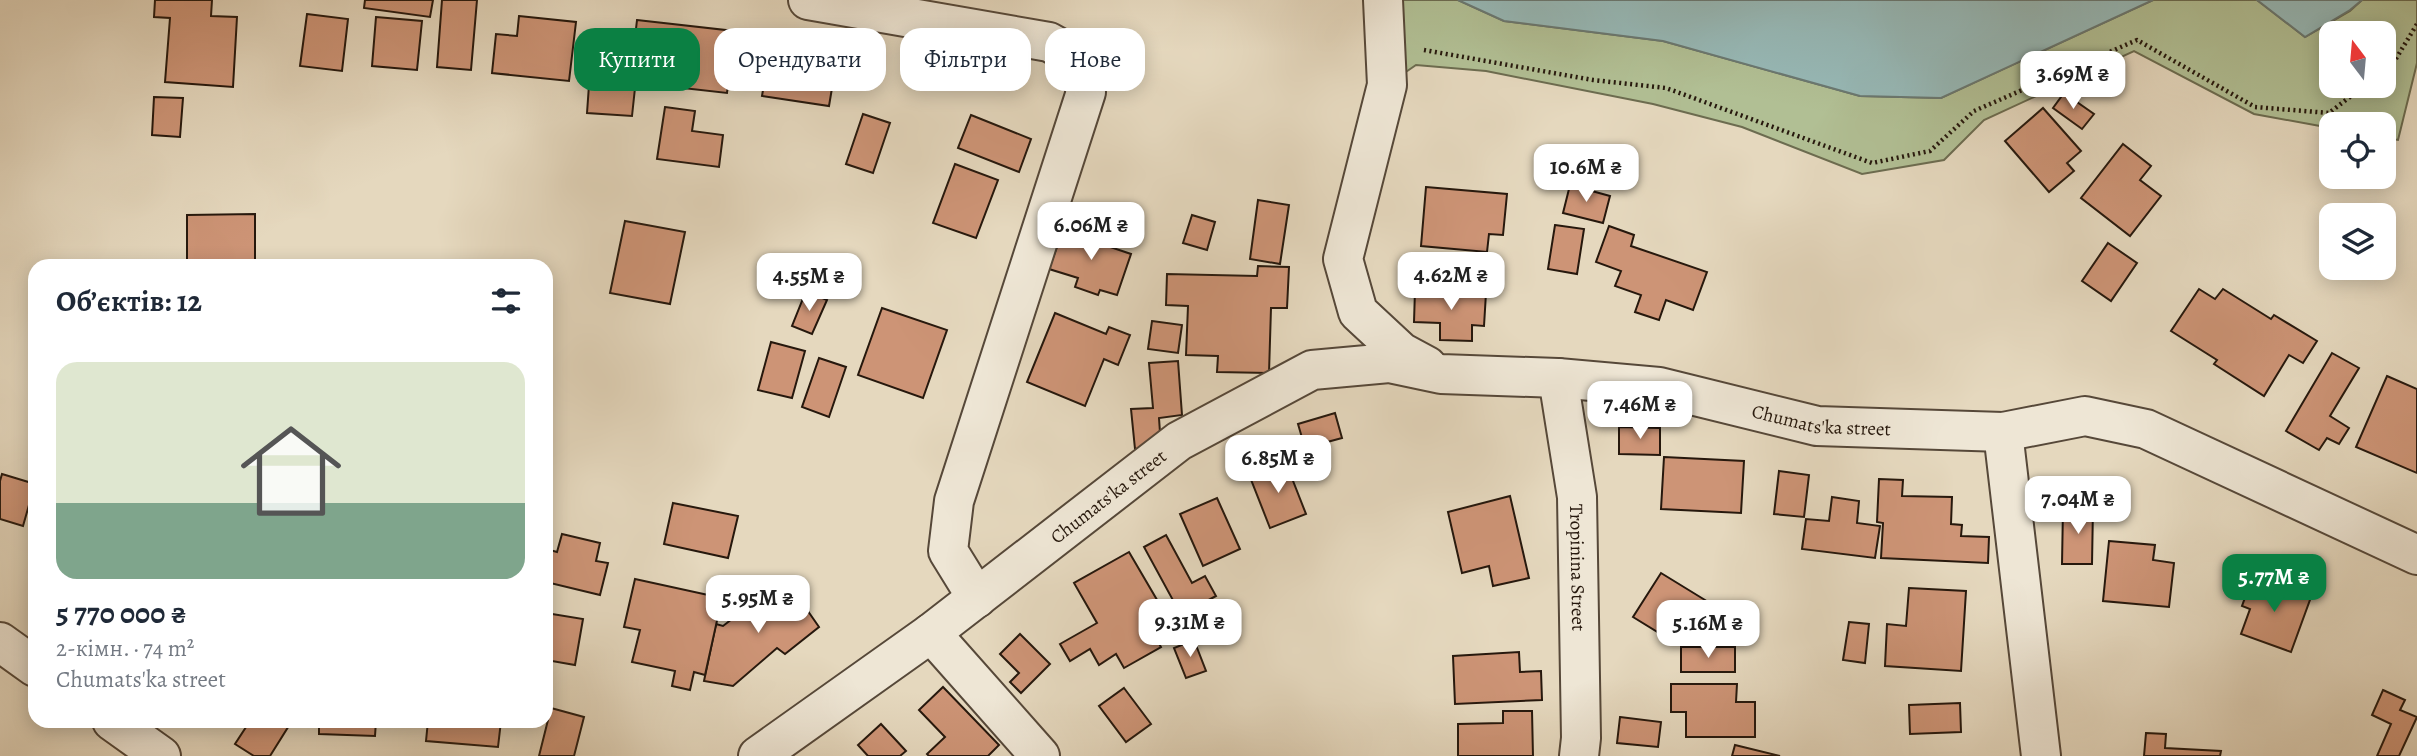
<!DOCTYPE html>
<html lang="uk">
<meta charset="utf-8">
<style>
body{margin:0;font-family:Alegreya,serif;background:#f2f2f3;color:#1f2937;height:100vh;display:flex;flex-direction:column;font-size:26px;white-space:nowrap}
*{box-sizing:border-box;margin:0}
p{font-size:23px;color:#747a83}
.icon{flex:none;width:38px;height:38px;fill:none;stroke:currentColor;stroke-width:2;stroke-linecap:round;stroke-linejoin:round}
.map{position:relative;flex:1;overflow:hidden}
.sheet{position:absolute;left:28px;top:259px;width:525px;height:469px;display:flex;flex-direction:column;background:#fff;border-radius:21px;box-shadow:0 4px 18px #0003}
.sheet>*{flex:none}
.hud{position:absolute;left:574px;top:28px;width:665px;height:63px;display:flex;gap:14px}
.needle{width:46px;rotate:344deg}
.controls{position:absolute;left:2319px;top:21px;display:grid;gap:14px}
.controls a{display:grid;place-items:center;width:77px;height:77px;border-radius:14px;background:#fff;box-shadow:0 4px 18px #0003;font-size:35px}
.price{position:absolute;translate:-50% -60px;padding:0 16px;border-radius:14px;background:#fff;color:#222;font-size:23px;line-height:46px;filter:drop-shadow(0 2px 4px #0008)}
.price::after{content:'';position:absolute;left:50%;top:42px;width:21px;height:16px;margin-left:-10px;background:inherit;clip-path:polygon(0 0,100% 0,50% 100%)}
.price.selected{background:#0b8043;color:#fff}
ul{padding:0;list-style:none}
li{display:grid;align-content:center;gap:14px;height:371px;padding:0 28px}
li span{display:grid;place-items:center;height:217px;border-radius:21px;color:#555}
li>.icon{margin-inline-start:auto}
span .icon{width:126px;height:126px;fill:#fffc;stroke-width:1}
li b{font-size:30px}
h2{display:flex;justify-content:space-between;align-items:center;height:84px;padding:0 28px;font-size:30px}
.tag{padding:0 24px;border-radius:21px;background:#fff;box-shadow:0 4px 18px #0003;font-size:24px;line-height:63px}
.tag.selected{background:#0b8043;color:#fff}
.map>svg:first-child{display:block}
.green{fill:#b1bf94;stroke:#6c6c50;stroke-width:2;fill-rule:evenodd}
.water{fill:#97b9b7;stroke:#6a7973;stroke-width:2}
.building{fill:#cd9476;stroke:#26180d;stroke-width:2}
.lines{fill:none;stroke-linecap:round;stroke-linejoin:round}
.minor-casing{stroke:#564839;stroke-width:42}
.path{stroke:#26180d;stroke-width:4.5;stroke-dasharray:2 3.5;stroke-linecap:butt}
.minor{stroke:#eee6d5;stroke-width:38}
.labels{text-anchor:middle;stroke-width:5;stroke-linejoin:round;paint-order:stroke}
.street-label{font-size:19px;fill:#26180d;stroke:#eee6d5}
</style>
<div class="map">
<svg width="2417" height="756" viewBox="0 0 2417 756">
<rect width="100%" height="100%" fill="#e5d8be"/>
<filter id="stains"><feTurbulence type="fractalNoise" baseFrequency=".00286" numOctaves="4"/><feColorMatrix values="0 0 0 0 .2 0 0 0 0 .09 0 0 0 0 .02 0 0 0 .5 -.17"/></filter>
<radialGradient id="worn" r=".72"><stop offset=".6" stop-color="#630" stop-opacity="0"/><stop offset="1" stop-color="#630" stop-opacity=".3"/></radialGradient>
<path class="green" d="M1383,0h75l46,21 159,20 197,55 81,2 212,-98h104l48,37 45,-26 12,-11h55v63l-19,77 -14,-2v-14h-53v4l-77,-14 -120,-63 -150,69 -40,40 -82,14 -120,-47 -89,-23 -167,-33 -70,-6 -29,20zM2331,33h53v53h-53z"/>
<g class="water">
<path d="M1458,0h695l-212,98 -81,-2 -197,-55 -159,-20z"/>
<path d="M2257,0h105l-12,10 -45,27z"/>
</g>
<g class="building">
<path d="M155,0h57l-1,16 26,1 -4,70 -68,-5 5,-64 -16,-1z"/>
<path d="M365,0h68l-3,17 -66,-9z"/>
<path d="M442,0h35l-6,70 -34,-3z"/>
<path d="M307,14l41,5 -6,52 -42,-5z"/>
<path d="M519,16l57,6 -7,59 -77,-8 4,-39 21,2z"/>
<path d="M376,17l46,4 -5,49 -45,-4z"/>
<path d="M637,20l97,11 -7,62 -97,-11z"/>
<path d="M770,48l67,10 -8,48 -67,-10z"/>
<path d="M589,85l46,3 -3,28 -45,-3z"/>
<path d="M2064,93l30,21 -12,15 -29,-21z"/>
<path d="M154,97l29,1 -3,39 -28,-2z"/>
<path d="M665,107l30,4 -3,20 31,4 -4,32 -62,-8z"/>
<path d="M2043,108l38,43 -14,12 7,8 -25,21 -44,-51z"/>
<path d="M863,114l27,9 -17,50 -27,-9z"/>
<path d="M971,115l60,24 -12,33 -61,-24z"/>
<path d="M2123,144l28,22 -11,14 21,16 -31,40 -49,-38z"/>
<path d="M955,164l43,16 -22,58 -43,-15z"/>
<path d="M1570,185l40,11 -7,27 -40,-10z"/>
<path d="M1426,187l81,7 -4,41 -14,-1 -2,18 -66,-6z"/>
<path d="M1258,200l31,5 -9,59 -30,-5z"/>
<path d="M255,214v52h-68v-51z"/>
<path d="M1192,215l23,7 -8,28 -24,-7z"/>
<path d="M625,221l60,11 -15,72 -60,-11z"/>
<path d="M1555,225l29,4 -7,45 -29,-5z"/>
<path d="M1609,226l25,9 -3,11 76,26 -14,38 -27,-10 -7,20 -24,-8 6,-17 -26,-9 6,-15 -25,-9z"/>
<path d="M1063,230l26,9 3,-9 22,8 -4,9 21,7 -14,41 -17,-5 -2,5 -23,-8 3,-9 -29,-9z"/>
<path d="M2108,243l29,20 -26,38 -29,-20z"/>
<path d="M1258,266l31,1 -2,41h-16l-2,65 -52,-1 1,-16 -32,-1 2,-49 -22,-1 1,-31 90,2z"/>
<path d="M2199,289l16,10 8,-10 48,30 3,-4 43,26 -14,22 -14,-8 -25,41 -50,-32 3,-4 -46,-29z"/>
<path d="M1415,290l71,3 -2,33 -12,-1v16l-32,-1v-17l-26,-1z"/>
<path d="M806,291l21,9 -15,34 -20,-8z"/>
<path d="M882,308l65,22 -24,68 -65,-23z"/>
<path d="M1055,313l51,21 3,-7 21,8 -12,30 -14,-6 -19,47 -58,-24z"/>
<path d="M1152,321l30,4 -4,28 -30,-4z"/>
<path d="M771,342l34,9 -13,47 -34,-8z"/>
<path d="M2332,353l27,15 -29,48 19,12 -10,16 -12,-6 -8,12 -33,-19z"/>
<path d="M819,358l27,9 -17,50 -27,-10z"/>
<path d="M1178,361l4,54 -23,3 2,29 -26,2 -4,-40 22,-1 -4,-45z"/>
<path d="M2387,376l30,13v84l-61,-26z"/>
<path d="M1335,413l7,25 -37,10 -7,-24z"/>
<path d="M1619,427l41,1v27l-41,-1z"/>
<path d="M1664,457l80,4 -3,52 -80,-4z"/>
<path d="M1286,463l20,51 -36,14 -20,-51z"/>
<path d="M1779,471l30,4 -5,42 -30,-3z"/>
<path d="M2,474l33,10 -12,42 -23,-7v-38z"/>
<path d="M1879,479l24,1 -1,16 50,1 -1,27 11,1 -1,11 28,1 -1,26 -107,-5 2,-35 -6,-1z"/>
<path d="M1510,496l19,82 -36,8 -4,-20 -27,7 -14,-61z"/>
<path d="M1832,497l27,4 -2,22 23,3 -5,32 -73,-9 4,-30 23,2z"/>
<path d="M1217,498l23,51 -37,17 -23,-52z"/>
<path d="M673,503l65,13 -10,42 -64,-14z"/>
<path d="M2093,507l-1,57h-30l1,-56z"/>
<path d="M562,534l38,9 -4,18 12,2 -8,32 -54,-13v-14l4,-18 7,2z"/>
<path d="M1166,535l26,48 13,-7 11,20 -35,19 -37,-68z"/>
<path d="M2109,541l46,4 -2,15 21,3 -5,44 -66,-6z"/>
<path d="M1129,552l31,53 -17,10 18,32 -37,21 -8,-14 -17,11 -9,-16 -20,12 -10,-17 37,-21 -23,-40z"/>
<path d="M1661,573l57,35 -20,33 -22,-14 -7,12 -36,-22z"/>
<path d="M2253,576l58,21 -20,55 -50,-18 9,-25 -8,-3z"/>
<path d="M785,578l34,49 -34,27 -8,-6 -44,38 -29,-5 12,-57 7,2z"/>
<path d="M635,579l87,19 -17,77 -11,-3 -4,18 -18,-4 3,-15 -43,-9 8,-32 -16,-3z"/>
<path d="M1909,588l57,3 -5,80 -76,-5 2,-42 19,2z"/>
<path d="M546,613l37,6 -8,46 -29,-5z"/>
<path d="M1849,622l20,2 -4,39 -22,-3z"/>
<path d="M1020,634l30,30 -29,29 -11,-11 9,-9 -19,-19z"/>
<path d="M1194,640l12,31 -20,7 -12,-30z"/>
<rect x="1681" y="647" width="54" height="25"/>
<path d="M1519,652l1,20 21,-1 1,29 -87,4 -2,-48z"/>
<path d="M1671,684h66l-1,18h19v35h-69v-25h-15z"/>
<path d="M943,687l56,58 -11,11h-59l-2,-2 18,-17 -26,-27z"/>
<path d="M1124,688l27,36 -25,18 -27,-36z"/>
<path d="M2383,690l22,10 -5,10 17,7 -18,39h-22l14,-32 -19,-9z"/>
<path d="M1960,703l1,29 -51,2 -1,-29z"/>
<path d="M551,708l33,9 -10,39h-35z"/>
<path d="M1503,711h29l1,45h-75v-32l45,-1z"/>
<path d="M1620,717l41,5 -3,25 -41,-4z"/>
<path d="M250,721h35l5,3 -20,32h-16l-19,-12z"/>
<path d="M319,721h57l-1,15 -56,-2z"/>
<path d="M428,721h73l-3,26 -72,-6z"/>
<path d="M881,724l25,27 -6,5h-32l-10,-11z"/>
<path d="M2146,733l20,1 -1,14 56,3 -1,5h-76z"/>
<path d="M1735,745l45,11h-48z"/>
</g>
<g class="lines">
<defs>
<g id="minor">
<path d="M808,0l241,42 27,15 10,35 -132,409 -6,50 29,47"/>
<path d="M1383,0l4,85 -44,174 15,53 43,40 26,14"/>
<path id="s1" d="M1558,378l19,119 4,241 -2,18"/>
<path d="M2003,432l38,324"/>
<path d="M931,633l109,123"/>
<path d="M0,642l35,25"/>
<path d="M112,721l49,35"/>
<path id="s2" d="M758,756l173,-123 248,-192 133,-71 77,-7 52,11 117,4 101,9 158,39 186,6 82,-16 61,13 271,126"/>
</g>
</defs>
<use href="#minor" class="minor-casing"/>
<g class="path">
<path d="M1424,50l169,30 73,8 206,75 58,-12 44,-40 163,-71 118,67 74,6 35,-27"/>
<path d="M2384,70l10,-8 23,-38"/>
</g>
<use href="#minor" class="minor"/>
</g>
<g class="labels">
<g class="street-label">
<text dy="7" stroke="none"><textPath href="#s2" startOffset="1192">Chumats'ka street</textPath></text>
<text dy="7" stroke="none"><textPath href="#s2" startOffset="436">Chumats'ka street</textPath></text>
<text dy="7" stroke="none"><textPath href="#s1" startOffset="191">Tropinina Street</textPath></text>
</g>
</g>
<rect width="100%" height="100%" filter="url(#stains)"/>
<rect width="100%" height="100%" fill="url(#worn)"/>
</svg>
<div class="controls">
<a><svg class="needle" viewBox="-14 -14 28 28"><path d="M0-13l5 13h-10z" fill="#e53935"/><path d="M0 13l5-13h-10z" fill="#747a83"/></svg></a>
<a><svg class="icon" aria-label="locate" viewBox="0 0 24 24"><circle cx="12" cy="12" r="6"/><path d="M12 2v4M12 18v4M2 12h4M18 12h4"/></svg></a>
<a><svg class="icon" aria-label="layers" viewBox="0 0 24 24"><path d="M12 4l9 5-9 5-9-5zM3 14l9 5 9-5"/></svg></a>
</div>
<b class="price" style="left:2073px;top:111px">3.69M ₴</b>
<b class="price" style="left:1586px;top:204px">10.6M ₴</b>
<b class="price" style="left:1091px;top:262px">6.06M ₴</b>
<b class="price" style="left:1451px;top:312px">4.62M ₴</b>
<b class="price" style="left:809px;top:313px">4.55M ₴</b>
<b class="price" style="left:1640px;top:441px">7.46M ₴</b>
<b class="price" style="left:1278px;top:495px">6.85M ₴</b>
<b class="price" style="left:2078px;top:536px">7.04M ₴</b>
<b class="price selected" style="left:2274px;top:614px">5.77M ₴</b>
<b class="price" style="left:758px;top:635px">5.95M ₴</b>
<b class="price" style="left:1190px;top:659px">9.31M ₴</b>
<b class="price" style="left:1708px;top:660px">5.16M ₴</b>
<div class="hud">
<a class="tag selected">Купити</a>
<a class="tag">Орендувати</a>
<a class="tag">Фільтри</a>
<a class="tag">Нове</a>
</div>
<section class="sheet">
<h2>Об’єктів: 12<svg class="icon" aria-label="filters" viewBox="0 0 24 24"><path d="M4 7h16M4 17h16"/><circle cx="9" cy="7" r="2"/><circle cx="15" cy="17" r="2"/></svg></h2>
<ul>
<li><span style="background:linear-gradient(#dfe7d0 65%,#7fa58c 0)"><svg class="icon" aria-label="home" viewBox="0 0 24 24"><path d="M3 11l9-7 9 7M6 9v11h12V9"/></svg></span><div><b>5 770 000 ₴</b><p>2-кімн. · 74 m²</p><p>Chumats'ka street</p></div></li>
</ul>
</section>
</div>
